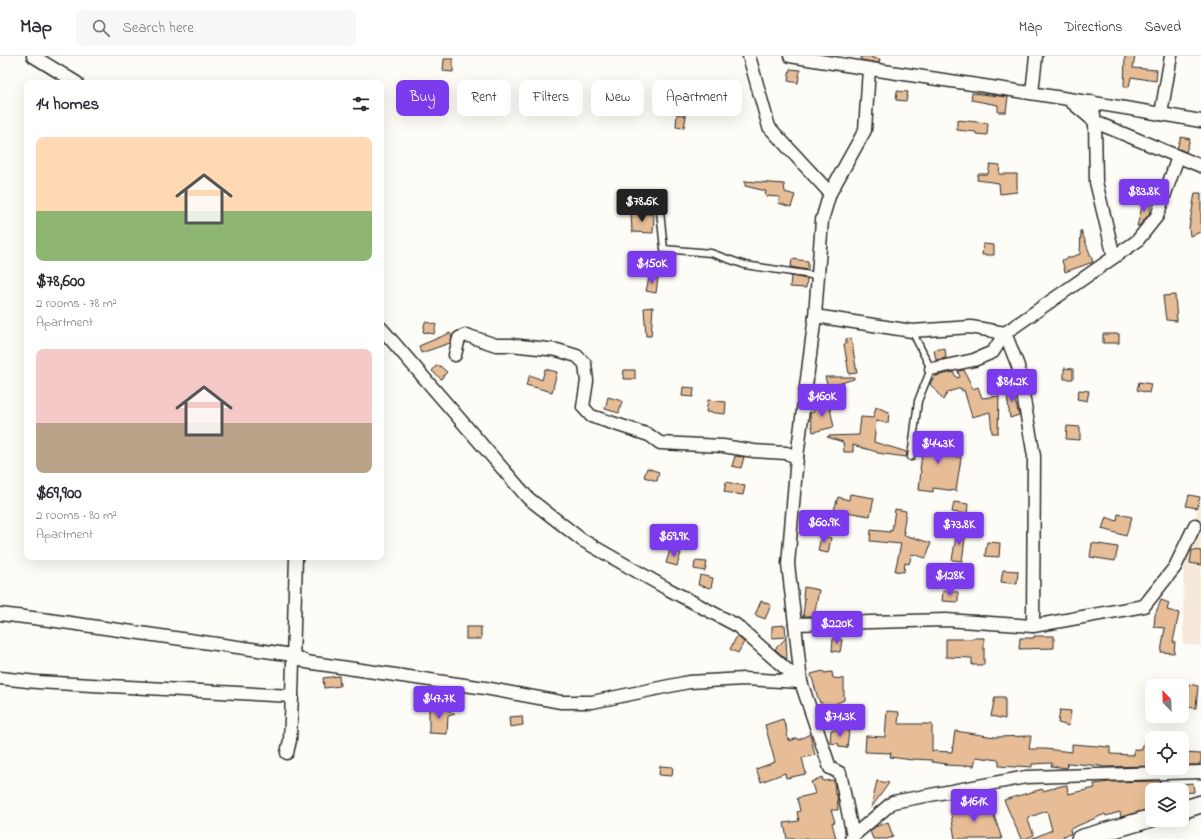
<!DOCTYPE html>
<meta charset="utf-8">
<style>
body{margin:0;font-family:"Indie Flower",sans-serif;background:#f7f7f7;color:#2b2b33;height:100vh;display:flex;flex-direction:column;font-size:15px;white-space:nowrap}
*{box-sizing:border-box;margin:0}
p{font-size:13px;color:#7c7c81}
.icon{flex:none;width:22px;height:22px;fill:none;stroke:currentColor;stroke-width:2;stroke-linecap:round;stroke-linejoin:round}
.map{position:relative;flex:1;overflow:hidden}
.drawer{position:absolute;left:24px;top:24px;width:360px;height:480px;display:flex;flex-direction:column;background:#fff;border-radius:8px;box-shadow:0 4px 16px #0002}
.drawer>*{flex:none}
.hud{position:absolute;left:396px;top:24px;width:380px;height:36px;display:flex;gap:8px}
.needle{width:26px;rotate:337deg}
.controls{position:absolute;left:1145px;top:623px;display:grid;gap:8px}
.controls a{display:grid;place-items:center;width:44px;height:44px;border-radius:8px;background:#fff;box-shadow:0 4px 16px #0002;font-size:20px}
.price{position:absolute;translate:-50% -34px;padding:0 9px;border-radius:4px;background:#7c3aed;color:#fff;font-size:13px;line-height:26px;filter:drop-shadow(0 1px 2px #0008)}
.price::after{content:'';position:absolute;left:50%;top:24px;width:12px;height:9px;margin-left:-6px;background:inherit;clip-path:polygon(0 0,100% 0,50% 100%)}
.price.active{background:#222;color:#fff}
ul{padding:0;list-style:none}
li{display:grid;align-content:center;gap:8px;height:212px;padding:0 12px}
li span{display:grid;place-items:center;height:124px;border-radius:8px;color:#555}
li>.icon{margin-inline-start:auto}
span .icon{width:72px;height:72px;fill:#fffc;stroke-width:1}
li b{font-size:17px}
h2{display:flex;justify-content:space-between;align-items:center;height:48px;padding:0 12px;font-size:17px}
.tag{padding:0 14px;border-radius:8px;background:#fff;box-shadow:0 4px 16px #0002;font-size:14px;line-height:36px}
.tag.active{background:#7c3aed;color:#fff}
header{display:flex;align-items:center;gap:24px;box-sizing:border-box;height:56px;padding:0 20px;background:#fff;border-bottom:1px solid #e1e1e2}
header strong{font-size:19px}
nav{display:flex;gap:22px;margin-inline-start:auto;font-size:14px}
.search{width:280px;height:36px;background:#f7f7f7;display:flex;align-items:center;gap:10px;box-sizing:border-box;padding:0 14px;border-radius:8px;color:#7c7c81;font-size:15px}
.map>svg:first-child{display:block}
.built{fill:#f6e9da}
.building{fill:#e6bd96;stroke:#2b2b2b}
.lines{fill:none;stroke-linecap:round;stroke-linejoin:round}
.lane-casing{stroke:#2b2b2b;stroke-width:9}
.street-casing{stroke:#2b2b2b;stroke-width:15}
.secondary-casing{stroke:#2b2b2b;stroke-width:20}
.lane{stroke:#fdfcf7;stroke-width:6}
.street{stroke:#fdfcf7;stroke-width:12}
.secondary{stroke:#fdfcf7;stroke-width:17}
</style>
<header>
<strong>Map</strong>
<div class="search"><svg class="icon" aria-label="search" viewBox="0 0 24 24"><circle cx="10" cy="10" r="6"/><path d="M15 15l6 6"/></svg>Search here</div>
<nav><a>Map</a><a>Directions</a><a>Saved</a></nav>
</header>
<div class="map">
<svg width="1201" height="783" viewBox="0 0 1201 783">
<rect width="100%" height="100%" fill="#fdfcf7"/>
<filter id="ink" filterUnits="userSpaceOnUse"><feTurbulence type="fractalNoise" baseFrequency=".025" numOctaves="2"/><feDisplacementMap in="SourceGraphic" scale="8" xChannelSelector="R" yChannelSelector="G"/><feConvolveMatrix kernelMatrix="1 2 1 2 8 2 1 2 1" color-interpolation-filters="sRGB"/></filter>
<g filter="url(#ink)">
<path class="built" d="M1201,447v143l-18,-2 1,-98z"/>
<g class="building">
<path d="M861,0h11v2l8,1 -1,4 -18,-3z"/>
<path d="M1125,0h10l-2,12 24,2 -1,11 -25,-4 -2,10h-5z"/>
<path d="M444,3h9v13l-10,-1z"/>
<path d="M790,13l10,1 -2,13 -10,-2z"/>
<path d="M897,35l11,1 -2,9 -10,-1z"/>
<path d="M972,37l36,4 -2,15h-8v-7l-27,-5z"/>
<path d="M677,58l9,2 -2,12 -8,-1z"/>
<path d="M957,64l31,3 -1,12 -11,-1v-2l-19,-2z"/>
<path d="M1181,81l9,2 -4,13 -9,-4z"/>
<path d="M990,108l10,1 -1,9h18v18l-17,2 -1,-11 -22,-3 1,-6h10z"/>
<path d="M745,125l39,3 1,8 10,3 -4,12 -13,-4 2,-6 -15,-1 1,-5 -21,-5z"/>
<path d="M1195,137h6v39l-11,4 -1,-8z"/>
<path d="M1143,147l8,2 -2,9 -10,12h-2z"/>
<path d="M631,156l23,3 -1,18 -21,-1z"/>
<path d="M1081,174l12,32 -28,10 -3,-12 18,-6z"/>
<path d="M983,188l11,1v10h-12z"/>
<path d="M792,203l16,2v9l-17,-3z"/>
<path d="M791,220l16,3 -1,9 -16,-1z"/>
<path d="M649,222h9l-2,15 -10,-2z"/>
<path d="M1175,239l2,26 -11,-1 -3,-24z"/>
<path d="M653,251l-2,29h-5l-2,-28z"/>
<path d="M425,266l11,2 -2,10 -11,-2z"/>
<path d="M450,277l2,4 -2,6 -29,10 -2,-7z"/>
<rect x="1103" y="278" width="16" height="9"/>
<path d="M851,282l6,35 -8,1 -5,-30h2v-5z"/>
<path d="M945,292l1,10 -10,2 -2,-10z"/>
<path d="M436,310h4l7,6 -6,7 -9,-8z"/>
<path d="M1064,312l9,1v10h-9z"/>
<path d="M545,313l12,3 -5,20 -26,-7 4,-10 12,5z"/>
<path d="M624,314h11v9h-12z"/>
<path d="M964,314l9,19 5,-2 4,11 17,-2 -1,37h-6l-2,-21 -18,5 -8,-27 -2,1 -1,-3 -13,4 -5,8 -13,-16 2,-4 4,-4 17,-4 4,6 3,-1 -2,-6z"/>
<path d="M825,321h29v2l-26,8z"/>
<path d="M1139,326l12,2 -2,9 -12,-3z"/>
<path d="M683,331l11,1 -1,9 -11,-1z"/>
<path d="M1011,331l8,28 -9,3 -4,-30z"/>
<path d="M1079,334l10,1 -2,10 -10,-2z"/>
<path d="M608,341l14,4 -3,12 -14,-4z"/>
<path d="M708,344l18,2 -1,12 -19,-2z"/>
<path d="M829,348l5,23 -21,5 -3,-15v-4l4,-1 -1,-5z"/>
<path d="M876,351l13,5 -1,11 -12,-2 -2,21 33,10 -1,5 -29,-4v-1l-24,-7v7h-9l-1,-10 -16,-5 1,-1 31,-1 2,-18 12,1z"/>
<path d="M1067,370l13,1v13l-14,-1z"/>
<path d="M941,380l9,1 -1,19 12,1 -1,8 -4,26 -23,-3v4l-14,-2 2,-20h-1l2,-16 -6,-1 2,-15 22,2z"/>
<path d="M735,400l9,1 -3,11 -9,-2z"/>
<path d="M647,412l12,4 -2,9 -13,-4z"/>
<path d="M726,426l19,4 -2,9 -19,-3z"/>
<path d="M850,438l24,4 -4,18 -36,-6 4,-13 11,3z"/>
<path d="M1189,439l11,2 -3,11 -11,-2z"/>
<path d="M954,446l14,2 -1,10 -15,-2z"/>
<path d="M895,453l11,2 -3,21h2l-1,3 27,8 -5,15 -14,-4 -3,10 -4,-1 -1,9 -9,-1 6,-27 -31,-3 1,-11 19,2v-2l2,1z"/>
<path d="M1118,458l14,3 -6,19 -24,-7 4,-12 11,4z"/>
<path d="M957,475l9,1 -4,29 -10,-1z"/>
<path d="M821,480l10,2 -3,15 -10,-2z"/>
<path d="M987,486l13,1 -1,14 -14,-1z"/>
<path d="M1092,487l26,4 -3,14 -25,-4z"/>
<path d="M670,494l11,3 -4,13 -11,-3z"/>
<path d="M1192,494l9,1v14l-11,-2z"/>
<path d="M695,505l12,1 -2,9 -11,-2z"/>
<path d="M1003,514l15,1 -1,13 -16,-2z"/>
<path d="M700,519l13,3 -2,10 -13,-3z"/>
<path d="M804,531l15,3 -5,26h-11l2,-18h-2z"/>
<path d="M943,535l15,1v10l-16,-1z"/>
<path d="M1161,544l8,3 -2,7 12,3 -6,29h2l-1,11 -13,-1 4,-24 -11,-1 1,-12z"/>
<path d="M761,545l10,4 -6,14 -10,-4z"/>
<path d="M785,569l1,12 -14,1v-12z"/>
<rect x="466" y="571" width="15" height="12"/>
<path d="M737,580l7,6 -6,11 -8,-4z"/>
<path d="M1034,580h20v12l-35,1 1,-11h14z"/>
<path d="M786,582l1,21h-1l-11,-10z"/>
<path d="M972,582h12v27h-12v-7l-26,-1v-18h26z"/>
<path d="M833,583l9,1 -2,12 -8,-1z"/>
<path d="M823,615l1,2 8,-1 1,6 11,1v21l-20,9 -3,-7 -1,1 -3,-8 -6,-21z"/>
<path d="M339,620l1,10 -16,2 -1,-10z"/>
<path d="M1189,628l9,2 -2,22 -12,-1z"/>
<path d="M995,641h10v22l-14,-3z"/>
<path d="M429,650l13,1 13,7 -7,2 -1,18 -18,-1z"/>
<path d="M1060,654l11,1 -2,15 -11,-3z"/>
<path d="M887,655l12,1 -1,12h34v27l20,1 3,-21 40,6 36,-1 -2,13h16l27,3v-8l38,3v7l24,1v-6l8,1 2,-9h8v25l-51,1v-1l-33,-3 -1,5 -16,-2 1,-3 -20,1v3l-15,-1 -1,1 -17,-1v-6l-23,-3 -2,9 -8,-1v1l-22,-1 3,-1 -15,-2v-2l-20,-1v1l-22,-3 1,-4 -26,-1 1,-16 19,1z"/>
<path d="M522,660l1,9 -13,2 -1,-10z"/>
<path d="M783,663l2,7h1l2,14 2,-1v2l7,-3 1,2 12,-6 5,21 -13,3 4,16 -20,4 -1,-5 -24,9 -5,-13 19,-7 -10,-37z"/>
<path d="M831,674h18l-2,18 -8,-1v-3l-9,-1z"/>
<path d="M1182,697l19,1v9h-2v2h-17z"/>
<path d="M660,710l13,1 -1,9 -13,-1z"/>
<path d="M822,721l1,4 11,-1 1,14h2l1,16h-7l4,12 -3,1 4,16h-49l-3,-16 15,-2 -2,-9 3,-1 -3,-13 17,-4 1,-1 -4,-11z"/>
<path d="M877,725l12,2 -18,25z"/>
<path d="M1160,725l1,9h-13l4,18 -31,9 -1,-5 -14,4 -1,-2 -35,15 1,5 -8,2 1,3h-33l21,-9 -5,-19 -20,7 7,17 -9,4h-4l-17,-39 38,-11 1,2 18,-5 6,-1 1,9 27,-6 -1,-4 15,-2z"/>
<path d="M1193,727l1,9 -12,1v-9z"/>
<path d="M962,747l2,5 11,-3 1,5 15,-3 11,32h-47l-5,-31z"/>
<path d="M888,766l5,15 -6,2h-14l-3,-8 5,-4z"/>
</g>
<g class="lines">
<defs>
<g id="lane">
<path d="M660,155l4,38 47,4 34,12 73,11"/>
<path d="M911,401l7,-56 13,-32 -19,-38"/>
</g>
<g id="street">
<path d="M33,0l44,27"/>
<path d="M749,0l20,71 61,66"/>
<path d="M790,0c137,23 275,40 411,65"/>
<path d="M1032,37l4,-37"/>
<path d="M1068,43l27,23 106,44"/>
<path d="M1092,46l3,20 1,60 18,75"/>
<path d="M1161,58l10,-58"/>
<path d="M815,260l97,15 59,-4 34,6 132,-92 20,-25 21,-59"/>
<path d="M381,272l147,170 54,42 84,48 70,37 65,57"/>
<path d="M455,299l4,-17 7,-3 30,10h15l46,5 20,6 8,8 2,17 -4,26 8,9 58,19 11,8 63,3 31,5 32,2 11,4"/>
<path d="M931,313l43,-9 19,-8 12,-19 13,33 16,90 -1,170"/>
<path d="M0,558l49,6 244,35 13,7 179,26 76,14h31l97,-20 55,-3 57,3"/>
<path d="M795,568l151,-4 87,6 111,-20 31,-39 20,-42"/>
<path d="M0,622l37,4 255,14"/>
<path d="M287,697l3,-13 2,-44 4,-139"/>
<path d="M853,780l-13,-63 -10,-5 -29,-86 -6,-58 -7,-60 9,-107 18,-141 7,-96 8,-27 35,-63 4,-61"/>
<path d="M851,783l2,-3 40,-34 133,-25 175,-5"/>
</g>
<g id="secondary">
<path d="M1182,754l19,-6"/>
<path d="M1080,783l72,-21"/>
</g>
</defs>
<use href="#lane" class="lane-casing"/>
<use href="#street" class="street-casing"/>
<use href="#secondary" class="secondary-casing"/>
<use href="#lane" class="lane"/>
<use href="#street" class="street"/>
<use href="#secondary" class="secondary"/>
</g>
</g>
</svg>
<div class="controls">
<a><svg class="needle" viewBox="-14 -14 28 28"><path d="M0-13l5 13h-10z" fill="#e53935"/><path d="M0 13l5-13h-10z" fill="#7c7c81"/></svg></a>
<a><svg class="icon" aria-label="locate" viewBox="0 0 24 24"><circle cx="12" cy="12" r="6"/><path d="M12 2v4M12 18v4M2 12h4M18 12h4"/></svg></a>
<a><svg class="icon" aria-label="layers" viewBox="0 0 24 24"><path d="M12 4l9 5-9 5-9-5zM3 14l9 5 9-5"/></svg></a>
</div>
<b class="price" style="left:1144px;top:157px">$83.8K</b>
<b class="price active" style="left:642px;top:167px">$78.6K</b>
<b class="price" style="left:652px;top:229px">$150K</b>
<b class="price" style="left:1012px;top:347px">$81.2K</b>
<b class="price" style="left:822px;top:362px">$160K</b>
<b class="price" style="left:938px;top:409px">$44.3K</b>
<b class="price" style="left:824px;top:488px">$60.9K</b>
<b class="price" style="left:959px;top:490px">$73.8K</b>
<b class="price" style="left:674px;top:502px">$69.9K</b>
<b class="price" style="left:950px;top:541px">$128K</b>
<b class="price" style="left:837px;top:589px">$220K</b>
<b class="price" style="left:439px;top:664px">$47.7K</b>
<b class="price" style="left:840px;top:682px">$71.3K</b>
<b class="price" style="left:974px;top:767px">$161K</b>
<div class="hud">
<a class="tag active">Buy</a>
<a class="tag">Rent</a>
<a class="tag">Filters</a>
<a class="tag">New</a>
<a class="tag">Apartment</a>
</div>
<section class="drawer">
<h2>14 homes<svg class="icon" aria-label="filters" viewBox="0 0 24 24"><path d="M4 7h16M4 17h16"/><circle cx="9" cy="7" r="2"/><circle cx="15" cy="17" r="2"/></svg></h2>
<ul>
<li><span style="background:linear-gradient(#ffd9b3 60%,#8fb573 0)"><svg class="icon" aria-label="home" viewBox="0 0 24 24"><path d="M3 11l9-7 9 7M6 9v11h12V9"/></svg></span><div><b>$78,600</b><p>2 rooms · 78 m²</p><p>Apartment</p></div></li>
<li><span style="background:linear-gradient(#f6c9c9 60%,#b9a48a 0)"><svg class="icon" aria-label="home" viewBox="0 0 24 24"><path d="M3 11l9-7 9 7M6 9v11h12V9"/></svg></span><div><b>$69,900</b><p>2 rooms · 80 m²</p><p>Apartment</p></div></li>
</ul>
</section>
</div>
